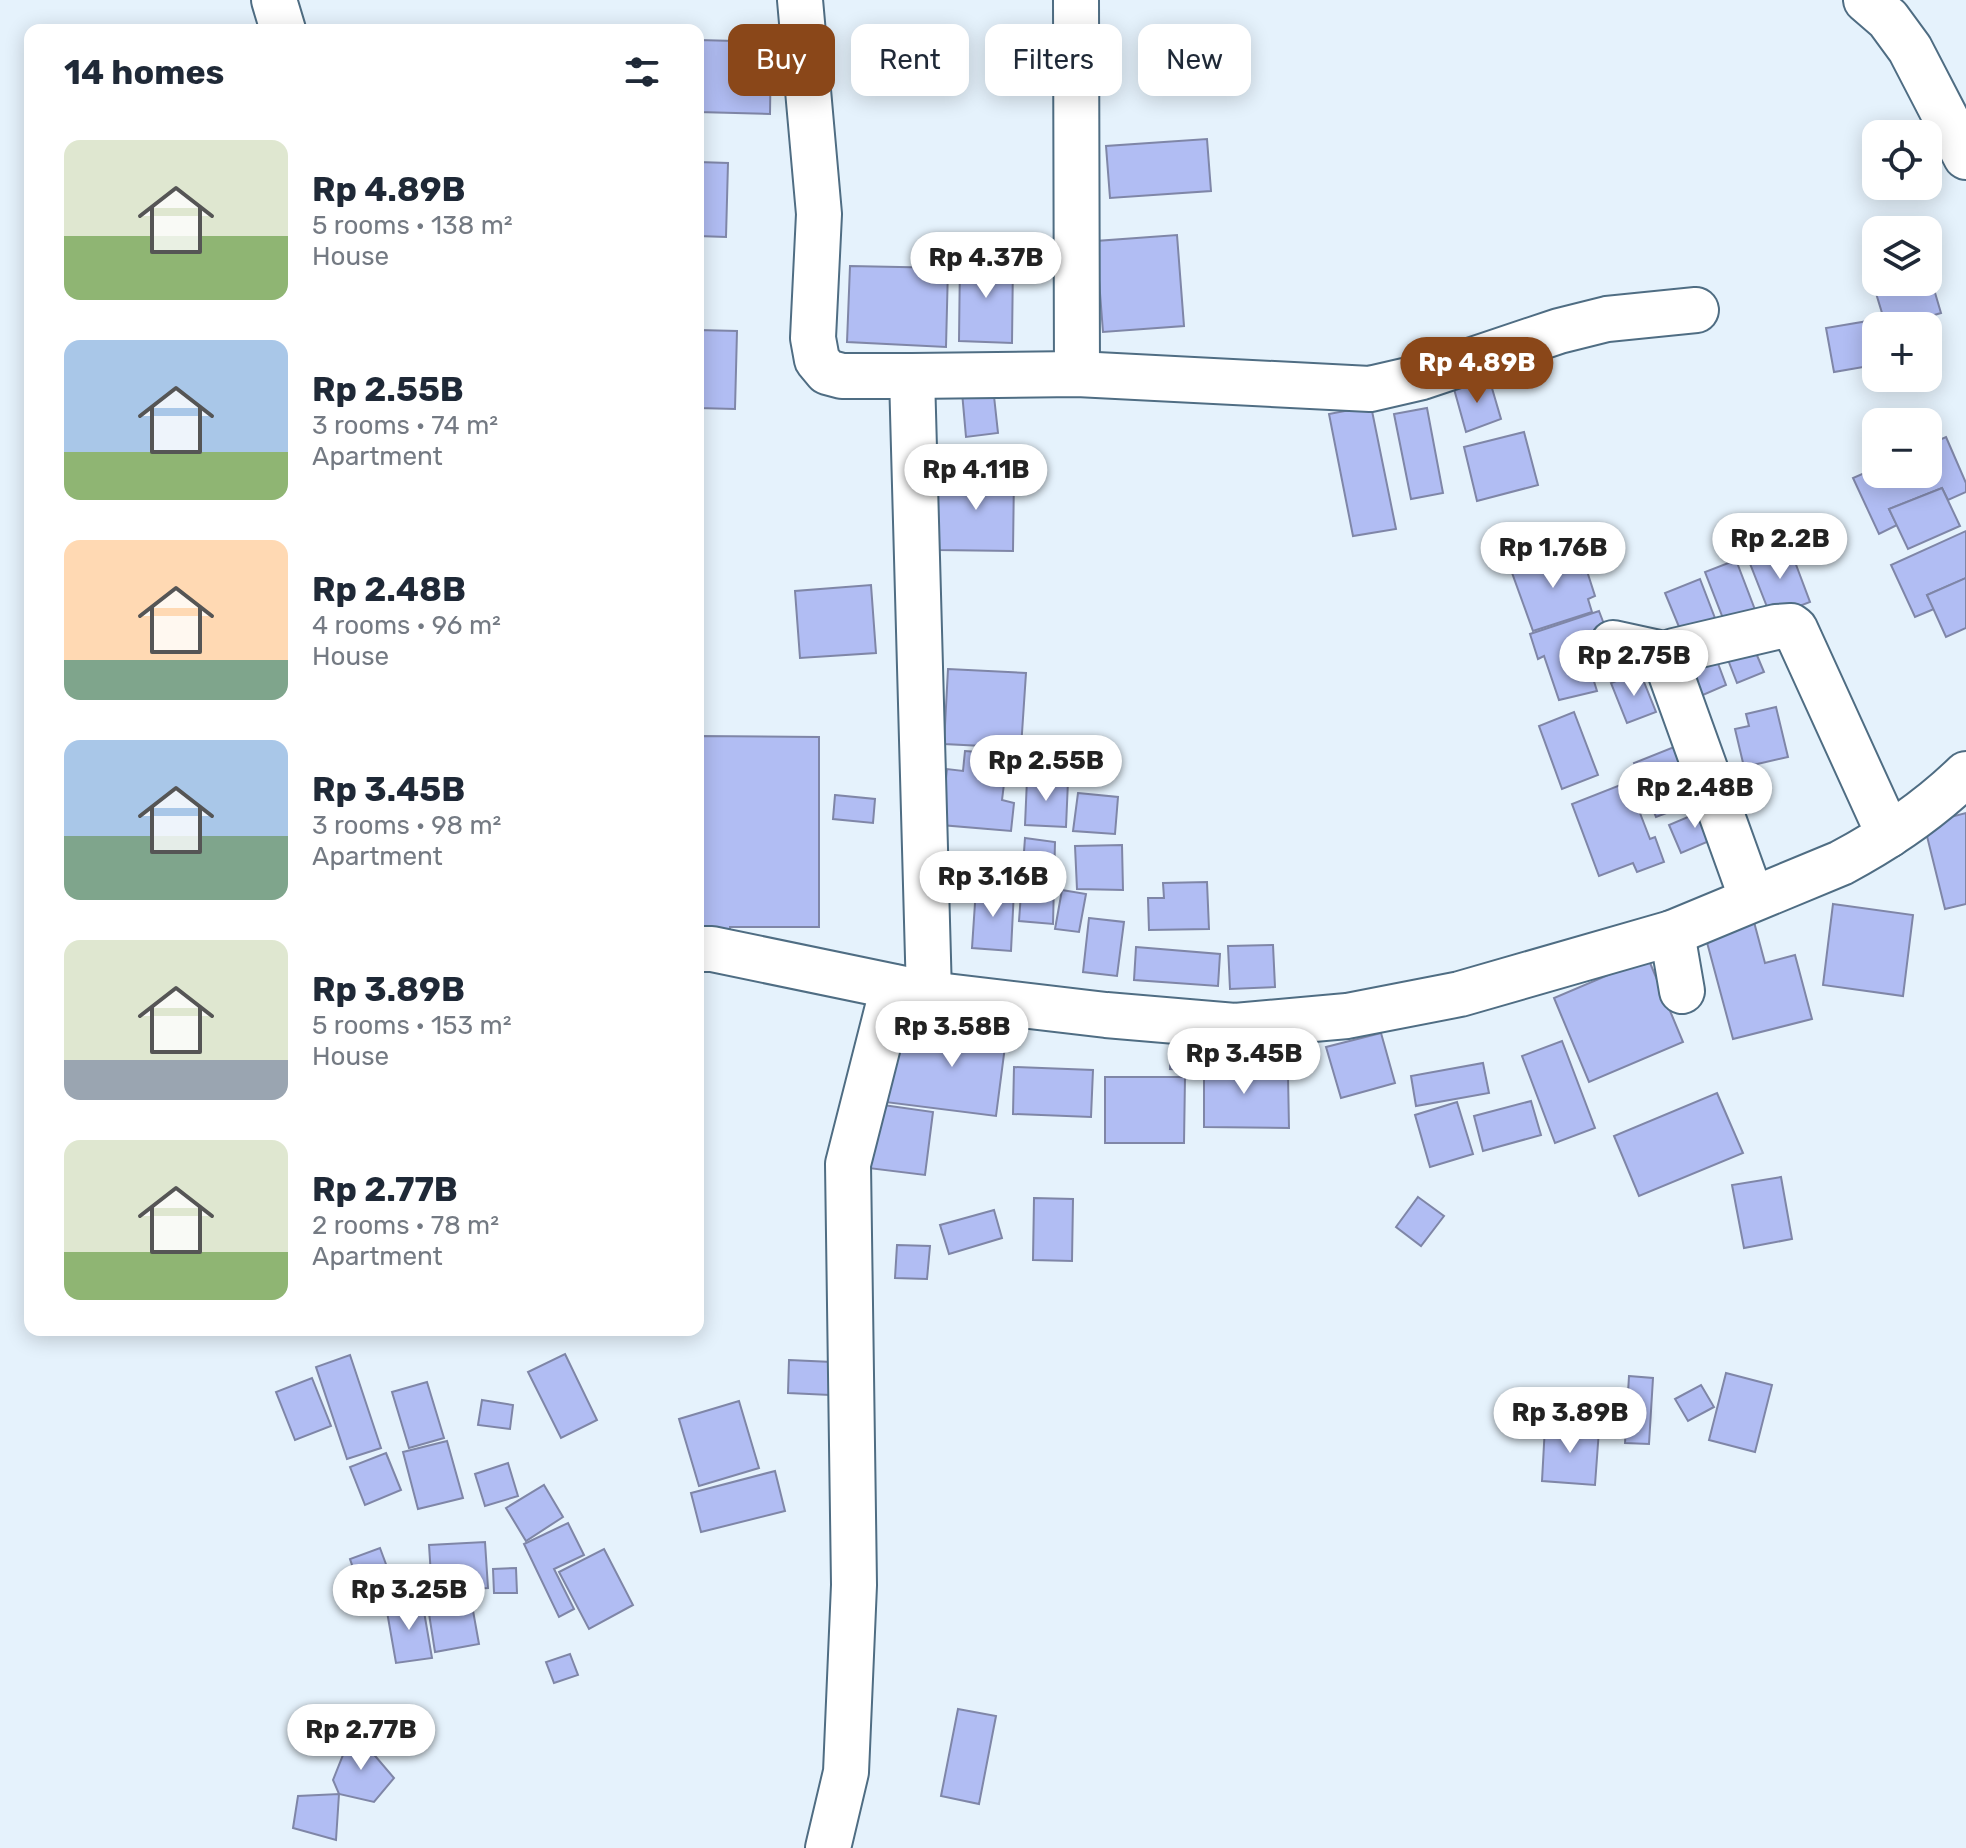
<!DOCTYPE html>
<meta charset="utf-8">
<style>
body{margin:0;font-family:Rubik,sans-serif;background:#f2f2f3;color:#1f2937;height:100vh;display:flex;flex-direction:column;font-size:30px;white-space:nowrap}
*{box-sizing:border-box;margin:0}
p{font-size:26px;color:#747a83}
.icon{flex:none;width:44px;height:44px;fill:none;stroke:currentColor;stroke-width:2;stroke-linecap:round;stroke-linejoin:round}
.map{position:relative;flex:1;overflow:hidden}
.details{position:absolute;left:24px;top:24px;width:680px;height:1312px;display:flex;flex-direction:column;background:#fff;border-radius:16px;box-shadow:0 4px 20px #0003}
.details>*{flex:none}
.top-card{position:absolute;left:728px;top:24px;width:760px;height:72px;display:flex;gap:16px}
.buttons{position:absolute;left:1862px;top:120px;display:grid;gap:16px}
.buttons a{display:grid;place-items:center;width:80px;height:80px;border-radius:16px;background:#fff;box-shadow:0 4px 20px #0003;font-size:40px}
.price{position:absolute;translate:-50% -68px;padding:0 18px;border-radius:28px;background:#fff;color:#222;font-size:26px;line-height:52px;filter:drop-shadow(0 2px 4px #0008)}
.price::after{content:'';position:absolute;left:50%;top:48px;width:24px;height:18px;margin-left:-12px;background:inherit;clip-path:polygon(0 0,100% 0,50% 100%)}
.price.selected{background:#8a4719;color:#fff}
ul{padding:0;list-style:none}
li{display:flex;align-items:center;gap:24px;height:200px;padding:0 40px}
li span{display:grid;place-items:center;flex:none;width:224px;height:160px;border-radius:16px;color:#555}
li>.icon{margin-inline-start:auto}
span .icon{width:96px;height:96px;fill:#fffc;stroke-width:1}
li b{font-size:34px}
h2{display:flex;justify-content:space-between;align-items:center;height:96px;padding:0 40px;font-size:34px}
.chip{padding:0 28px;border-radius:16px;background:#fff;box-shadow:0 4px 20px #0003;font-size:28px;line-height:72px}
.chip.selected{background:#8a4719;color:#fff}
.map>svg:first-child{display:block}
.building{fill:#b1bdf3;stroke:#7f86a7;stroke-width:2}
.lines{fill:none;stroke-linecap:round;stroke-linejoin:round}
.minor-casing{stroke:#4f6d83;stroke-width:48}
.minor{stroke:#fff;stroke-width:44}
</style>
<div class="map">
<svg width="1966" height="1848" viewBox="0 0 1966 1848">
<rect width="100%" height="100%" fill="#e5f2fc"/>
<g class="building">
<path d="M698,40l73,2 -1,72 -72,-2z"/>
<path d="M1207,139l4,52 -101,7 -4,-52z"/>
<path d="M698,162l30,1 -2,74 -28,-1z"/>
<path d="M1177,235l7,91 -81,6 -7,-91z"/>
<path d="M960,258l53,2 -1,83 -53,-2z"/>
<path d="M1876,264v18h52v-13l13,44 -44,13h-11l-18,-59z"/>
<path d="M850,266l98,2 -2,79 -99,-5z"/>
<path d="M1868,321l7,44 -41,7 -8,-44z"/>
<path d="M698,330l39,1 -2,78 -37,-1z"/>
<path d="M1489,378l12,41 -35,13 -12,-43z"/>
<path d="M993,387l5,46 -32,4 -4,-45z"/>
<path d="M1371,406l25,123 -43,7 -24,-122z"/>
<path d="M1427,408l16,85 -32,6 -17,-85z"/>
<path d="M1524,432l14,53 -61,16 -13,-54z"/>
<path d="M1946,437l20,46v9l-18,8 -6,-12 -53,21 8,16 -18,9 -26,-56 23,-10v6h52v-29z"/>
<path d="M938,473l76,1 -1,77 -76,-1z"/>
<path d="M1942,488l18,38 -52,23 -19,-40z"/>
<path d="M1966,531v47l-39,17 7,14 -19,8 -24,-52z"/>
<path d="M1607,536l4,14 -14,4 -5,-13z"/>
<path d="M1789,546l21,56 -39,15 -22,-56z"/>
<path d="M1561,549l5,14 10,-3 6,13 5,-2 8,25 -7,3 4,13 -59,19 -22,-61z"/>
<path d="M1736,560l21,55 -31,11 -21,-54z"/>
<path d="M1966,578v50l-20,9 -19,-42z"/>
<path d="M1700,579l18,47 -34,13 -19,-46z"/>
<path d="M871,585l5,68 -76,5 -5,-67z"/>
<path d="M1599,611l8,21 -26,8 16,51 -38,9 -15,-44 -6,3 -8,-25z"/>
<path d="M1751,641l13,31 -27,11 -12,-31z"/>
<path d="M1713,650l13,35 -30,13 -16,-35z"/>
<path d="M948,669l78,4 -5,75 -77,-4z"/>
<path d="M1640,672l16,40 -29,11 -16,-40z"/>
<path d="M1776,707l12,50 -44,10 -9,-38 14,-3 -3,-12z"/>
<path d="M1574,712l24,63 -36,14 -23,-63z"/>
<path d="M698,736l121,1v190h-89v5h-32z"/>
<path d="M1679,745l22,55 -45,17 -22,-54z"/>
<path d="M965,751l25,2 -2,21 17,2 -3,24 12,3 -3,28 -70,-6 6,-56 16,2z"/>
<path d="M1027,779l41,2 -2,46 -41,-2z"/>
<path d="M1628,782l22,57 5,-2 9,25 -27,10 -4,-9 -34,13 -27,-72z"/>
<path d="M1078,793l40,4 -3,37 -42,-3z"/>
<path d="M835,795l40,4 -2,24 -40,-4z"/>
<path d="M1709,808l12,28 -40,17 -12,-28z"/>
<path d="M1966,813v91l-21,5 -21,-85z"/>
<path d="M1025,838l30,4 -2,82 -34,-3z"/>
<path d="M1122,845l1,45 -46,-1 -2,-43z"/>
<path d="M1207,882l2,47 -60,1 -1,-32h16l-1,-15z"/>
<path d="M976,888l38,2 -3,61 -39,-3z"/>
<path d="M1062,890l24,4 -7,38 -24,-3z"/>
<path d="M1833,904l80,11 -10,81 -80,-11z"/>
<path d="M1089,918l35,4 -7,54 -34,-4z"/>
<path d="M1754,922l11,41 30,-8 17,64 -79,20 -28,-104z"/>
<path d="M1273,945l2,42 -45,2 -2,-43z"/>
<path d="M1136,947l84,7 -2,32 -84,-6z"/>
<path d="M1648,958l35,84 -94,40 -35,-84z"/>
<path d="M943,1015l65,8 -12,93 -111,-14 7,-56 47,6z"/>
<path d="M1381,1033l14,50 -54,15 -15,-51z"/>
<path d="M1562,1041l33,87 -40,15 -33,-87z"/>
<path d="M1171,1045l28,1v25l-29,-2z"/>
<path d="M1204,1058h51v17h33l1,53 -85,-1z"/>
<path d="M1483,1063l6,30 -73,13 -5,-30z"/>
<path d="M1014,1067l79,3 -2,47 -78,-3z"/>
<path d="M1105,1077h80l-1,66h-79z"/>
<path d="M1717,1093l26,60 -104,43 -25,-60z"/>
<path d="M1531,1101l10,34 -58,16 -9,-35z"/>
<path d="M1457,1102l16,52 -43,13 -15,-52z"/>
<path d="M876,1104l57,8 -8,63 -57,-7z"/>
<path d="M1781,1177l11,62 -48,9 -12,-63z"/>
<path d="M1418,1197l26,19 -23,30 -25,-19z"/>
<path d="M1034,1198l39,1 -1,62 -39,-1z"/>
<path d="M994,1210l8,28 -53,16 -9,-29z"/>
<path d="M897,1245l33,1 -3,33 -32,-1z"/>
<path d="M565,1354l32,66 -36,18 -33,-66z"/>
<path d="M350,1355l31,93 -34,11 -31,-92z"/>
<path d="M789,1360l43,2 -2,33 -42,-2z"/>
<path d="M1726,1373l46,12 -17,67 -46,-12z"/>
<path d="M1629,1376l24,2 -4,66 -24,-1z"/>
<path d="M312,1378l19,48 -36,14 -19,-48z"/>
<path d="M427,1382l17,56 -35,10 -17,-56z"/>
<path d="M1701,1385l13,22 -26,14 -13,-22z"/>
<path d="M482,1400l31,5 -3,24 -32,-4z"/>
<path d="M739,1401l20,67 -60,18 -20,-67z"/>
<path d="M1545,1426l54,4 -4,55 -53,-4z"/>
<path d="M447,1441l16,57 -45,11 -15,-57z"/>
<path d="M386,1453l15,37 -36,15 -15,-38z"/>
<path d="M508,1463l10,33 -33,10 -10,-32z"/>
<path d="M775,1471l10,40 -84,21 -10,-39z"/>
<path d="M544,1485l19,32 -37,24 -20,-33z"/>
<path d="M568,1523l16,32 -30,14 20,40 -15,8 -35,-73z"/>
<path d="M485,1542l3,46 -56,3 -3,-46z"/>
<path d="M380,1548l14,38 -31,11 -13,-38z"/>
<path d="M604,1549l29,56 -44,24 -30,-57z"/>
<path d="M516,1568l1,25h-23l-1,-24z"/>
<path d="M470,1594l9,50 -44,8 -8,-51z"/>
<path d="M422,1600l10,58 -36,5 -10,-57z"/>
<path d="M570,1654l8,21 -24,8 -8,-21z"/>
<path d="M958,1709l38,7 -17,88 -38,-8z"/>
<path d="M353,1730l41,48 -20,24 -35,-8 -6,-14z"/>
<path d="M339,1794l-3,46 -43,-12 5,-32z"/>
</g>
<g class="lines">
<defs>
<g id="minor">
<path d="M274,0l9,30"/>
<path d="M800,0l19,214 -6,124 4,22 10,12 15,4h70l17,618"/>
<path d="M1076,0l1,374"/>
<path d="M1866,0l22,19 22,30 56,108"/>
<path d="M912,376l165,-2 293,15 52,-12 137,-46 48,-12 89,-9"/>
<path d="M1613,643l55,12"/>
<path d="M1752,899l-84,-233v-11l6,-4 102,-24 15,-1 4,3 94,206"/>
<path d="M1672,933l10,58"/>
<path d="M698,949h14l217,45 177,21 129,11 112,-10 113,-22 212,-61 169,-70c45,-24 88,-53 125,-89"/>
<path d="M828,1848l18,-76 8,-187 -6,-421 45,-177"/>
</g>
</defs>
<use href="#minor" class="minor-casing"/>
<use href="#minor" class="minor"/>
</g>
</svg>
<div class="buttons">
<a><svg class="icon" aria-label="locate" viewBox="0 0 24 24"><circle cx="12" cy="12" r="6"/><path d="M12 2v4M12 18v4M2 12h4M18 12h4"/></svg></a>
<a><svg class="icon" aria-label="layers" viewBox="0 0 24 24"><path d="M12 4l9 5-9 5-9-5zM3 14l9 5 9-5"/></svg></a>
<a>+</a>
<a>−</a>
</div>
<b class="price" style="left:986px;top:300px">Rp 4.37B</b>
<b class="price selected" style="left:1477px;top:405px">Rp 4.89B</b>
<b class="price" style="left:976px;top:512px">Rp 4.11B</b>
<b class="price" style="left:1780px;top:581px">Rp 2.2B</b>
<b class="price" style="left:1553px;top:590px">Rp 1.76B</b>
<b class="price" style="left:1634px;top:698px">Rp 2.75B</b>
<b class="price" style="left:1046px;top:803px">Rp 2.55B</b>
<b class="price" style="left:1695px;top:830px">Rp 2.48B</b>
<b class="price" style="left:993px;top:919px">Rp 3.16B</b>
<b class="price" style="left:952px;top:1069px">Rp 3.58B</b>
<b class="price" style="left:1244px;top:1096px">Rp 3.45B</b>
<b class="price" style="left:1570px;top:1455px">Rp 3.89B</b>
<b class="price" style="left:409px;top:1632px">Rp 3.25B</b>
<b class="price" style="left:361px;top:1772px">Rp 2.77B</b>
<div class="top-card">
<a class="chip selected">Buy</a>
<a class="chip">Rent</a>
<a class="chip">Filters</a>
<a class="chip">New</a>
</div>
<section class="details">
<h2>14 homes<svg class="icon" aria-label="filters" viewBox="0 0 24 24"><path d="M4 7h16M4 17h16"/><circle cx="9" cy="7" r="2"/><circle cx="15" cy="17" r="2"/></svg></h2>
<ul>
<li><span style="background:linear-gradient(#dfe7d0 60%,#8fb573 0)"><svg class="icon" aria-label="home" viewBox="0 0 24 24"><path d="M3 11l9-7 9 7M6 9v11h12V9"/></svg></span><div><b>Rp 4.89B</b><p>5 rooms · 138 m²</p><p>House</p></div></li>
<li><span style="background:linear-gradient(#a9c7e8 70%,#8fb573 0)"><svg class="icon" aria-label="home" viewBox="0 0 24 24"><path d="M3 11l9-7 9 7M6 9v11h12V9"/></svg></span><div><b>Rp 2.55B</b><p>3 rooms · 74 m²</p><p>Apartment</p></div></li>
<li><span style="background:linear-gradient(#ffd9b3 75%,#7fa58c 0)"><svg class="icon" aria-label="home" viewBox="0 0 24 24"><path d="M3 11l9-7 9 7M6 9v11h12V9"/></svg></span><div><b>Rp 2.48B</b><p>4 rooms · 96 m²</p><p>House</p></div></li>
<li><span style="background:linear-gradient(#a9c7e8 60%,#7fa58c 0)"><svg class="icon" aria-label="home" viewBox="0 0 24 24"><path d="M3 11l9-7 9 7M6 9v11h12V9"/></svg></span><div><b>Rp 3.45B</b><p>3 rooms · 98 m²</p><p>Apartment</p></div></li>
<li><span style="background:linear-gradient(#dfe7d0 75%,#9aa5b1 0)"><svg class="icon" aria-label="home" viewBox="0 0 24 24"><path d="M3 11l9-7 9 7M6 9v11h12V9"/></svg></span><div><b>Rp 3.89B</b><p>5 rooms · 153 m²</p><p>House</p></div></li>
<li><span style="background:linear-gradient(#dfe7d0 70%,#8fb573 0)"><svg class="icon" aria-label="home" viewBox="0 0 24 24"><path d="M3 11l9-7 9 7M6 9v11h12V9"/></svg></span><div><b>Rp 2.77B</b><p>2 rooms · 78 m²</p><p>Apartment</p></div></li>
</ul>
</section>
</div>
